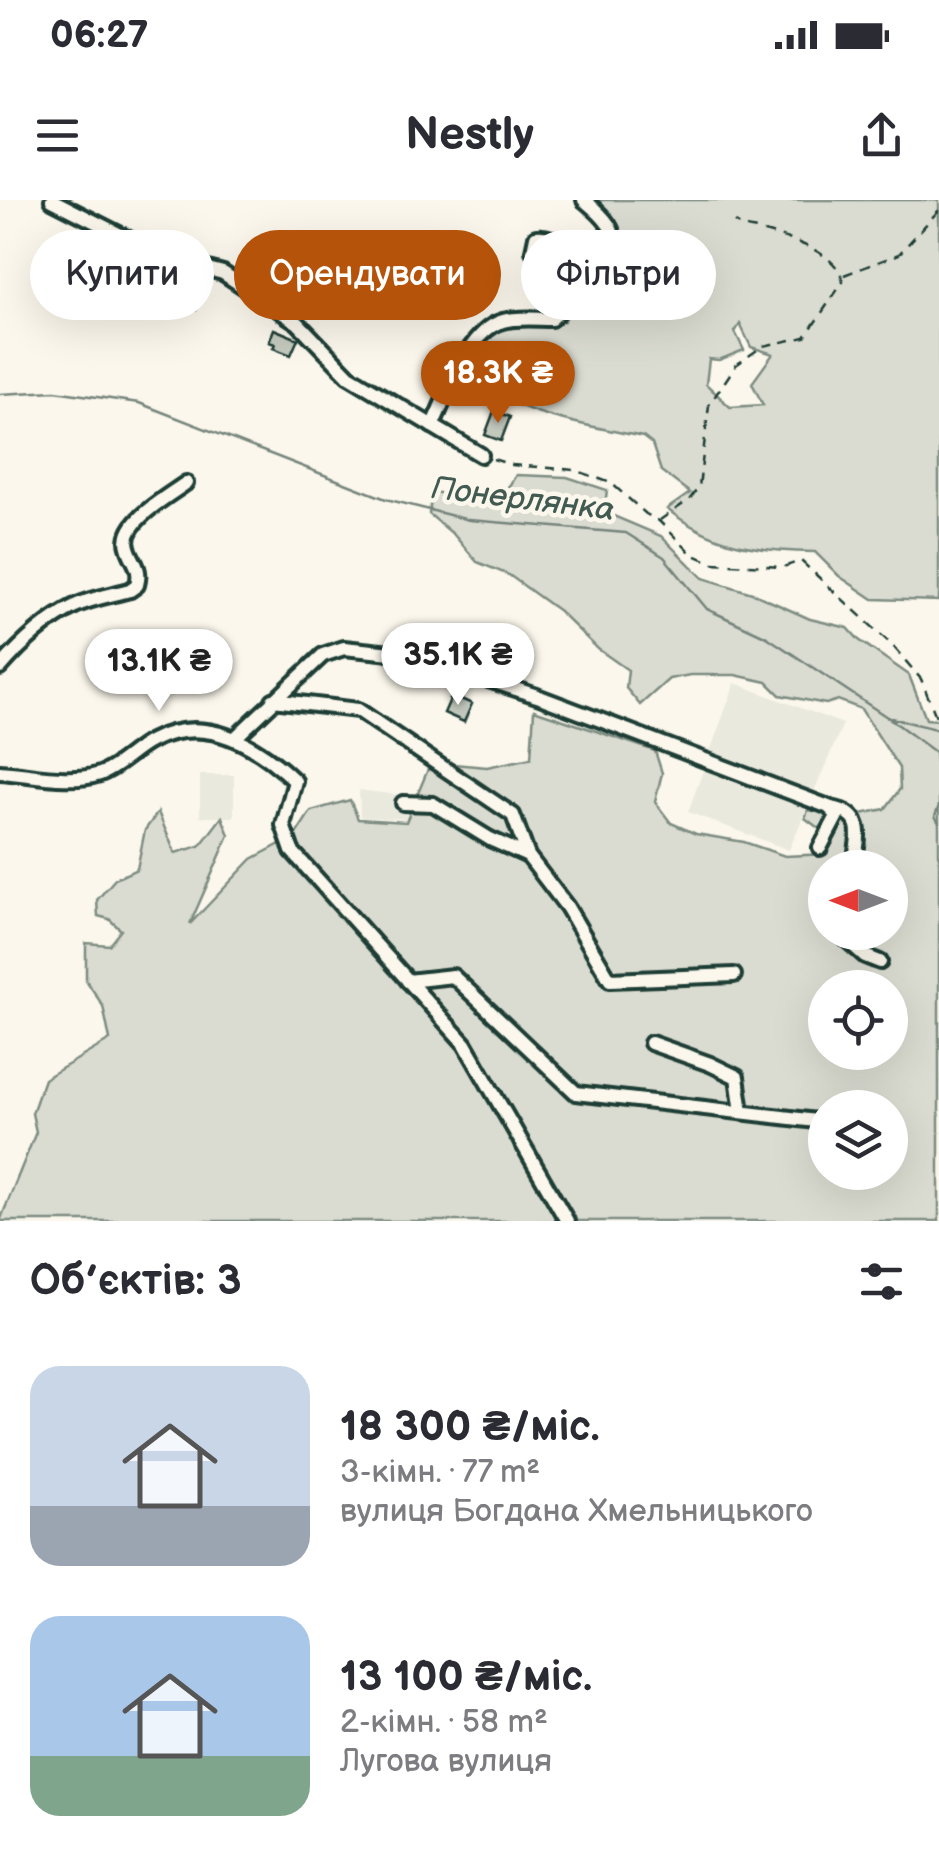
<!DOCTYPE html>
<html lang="uk">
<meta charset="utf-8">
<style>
body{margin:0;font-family:"Balsamiq Sans",sans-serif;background:#f2f2f3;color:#2b2b33;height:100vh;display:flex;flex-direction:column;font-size:38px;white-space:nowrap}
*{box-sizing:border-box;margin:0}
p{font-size:32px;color:#7c7c81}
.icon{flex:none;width:55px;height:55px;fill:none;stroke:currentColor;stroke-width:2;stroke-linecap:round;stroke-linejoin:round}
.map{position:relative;height:1021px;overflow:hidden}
.side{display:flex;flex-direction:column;background:#fff;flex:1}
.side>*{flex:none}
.top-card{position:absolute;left:30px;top:30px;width:880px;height:90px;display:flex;gap:20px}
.needle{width:65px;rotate:270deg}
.tools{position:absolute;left:808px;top:650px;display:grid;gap:20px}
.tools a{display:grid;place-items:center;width:100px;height:100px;border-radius:50%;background:#fff;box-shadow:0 10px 40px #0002;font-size:50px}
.price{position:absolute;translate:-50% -85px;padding:0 22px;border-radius:35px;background:#fff;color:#222;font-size:32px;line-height:65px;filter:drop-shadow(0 2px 5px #0008)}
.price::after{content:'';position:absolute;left:50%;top:60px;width:30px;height:22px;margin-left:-15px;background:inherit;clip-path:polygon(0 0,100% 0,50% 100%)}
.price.current{background:#b45309;color:#fff}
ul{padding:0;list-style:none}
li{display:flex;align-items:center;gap:30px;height:250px;padding:0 30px}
li span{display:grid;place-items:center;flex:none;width:280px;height:200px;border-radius:30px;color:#555}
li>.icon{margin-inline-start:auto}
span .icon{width:120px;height:120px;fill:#fffc;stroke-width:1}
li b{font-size:42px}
h2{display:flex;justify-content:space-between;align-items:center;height:120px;padding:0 30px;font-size:42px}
.tag{padding:0 35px;border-radius:45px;background:#fff;box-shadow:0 10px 40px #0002;font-size:35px;line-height:90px}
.tag.current{background:#b45309;color:#fff}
.status{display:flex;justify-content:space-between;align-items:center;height:70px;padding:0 50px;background:#fff;direction:ltr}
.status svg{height:28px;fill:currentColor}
header{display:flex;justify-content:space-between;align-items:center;height:130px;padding:0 30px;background:#fff;font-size:45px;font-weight:700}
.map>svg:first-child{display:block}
.built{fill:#eae9de}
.green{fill:#dbdcd1;stroke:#7d8c82;stroke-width:2.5;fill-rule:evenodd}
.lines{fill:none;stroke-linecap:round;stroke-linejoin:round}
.stream{stroke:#74847b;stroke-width:2.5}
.building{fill:#c4c9be;stroke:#1f3d34;stroke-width:2.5}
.minor-casing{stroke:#1f3d34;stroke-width:20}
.path{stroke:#1f3d34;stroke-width:2.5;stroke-dasharray:10 8;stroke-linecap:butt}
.minor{stroke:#fbf7ec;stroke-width:12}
.labels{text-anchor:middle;stroke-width:9;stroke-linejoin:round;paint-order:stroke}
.water-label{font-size:32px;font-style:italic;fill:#425b52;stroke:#fbf7ec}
</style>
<div class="status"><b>06:27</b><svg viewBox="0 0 49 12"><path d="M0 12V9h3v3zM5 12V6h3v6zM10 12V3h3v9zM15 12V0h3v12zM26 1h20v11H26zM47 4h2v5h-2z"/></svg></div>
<header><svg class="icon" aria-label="menu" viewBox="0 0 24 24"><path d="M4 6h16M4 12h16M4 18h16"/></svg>Nestly<svg class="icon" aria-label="share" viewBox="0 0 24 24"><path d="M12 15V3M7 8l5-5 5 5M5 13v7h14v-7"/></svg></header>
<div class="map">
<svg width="939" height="1021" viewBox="0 0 939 1021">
<rect width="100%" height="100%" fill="#fbf7ec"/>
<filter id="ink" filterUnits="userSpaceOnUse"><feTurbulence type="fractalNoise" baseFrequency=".01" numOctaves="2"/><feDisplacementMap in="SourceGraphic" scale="20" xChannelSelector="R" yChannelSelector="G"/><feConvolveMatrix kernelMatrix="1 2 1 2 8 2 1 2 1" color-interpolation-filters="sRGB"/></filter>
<g filter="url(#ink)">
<g class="built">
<path d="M735,483l108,41 -54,126 -101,-38z"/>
<rect x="200" y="575" width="34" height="42"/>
<path d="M359,590l48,6v23l-47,-2z"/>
</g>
<g class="green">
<path d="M594,0h345v401l-66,-2 -34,-23 -24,-24c-58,-1 -102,-6 -148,-43l23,-16 -29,-22 -9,-27 -9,-7c-61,-13 -130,-21 -177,-65l15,-30 24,-15 59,-6 6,-25 -31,-43 -2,-8 7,-6 40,21 31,-16zM740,124l11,23 22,7 -21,29 11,22 -33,2 -24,-23 3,-25 10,1 25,-10 -9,-18z"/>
<path d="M516,275l51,2 40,13 -3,22 57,24 42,42 49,15 58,26 38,9 11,12 50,35 17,44 13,1v501h-939l36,-89 -4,-19 12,-34 66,-39 -7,-34 -17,-26v-37l23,2 12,-15 -12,-11 -11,-3 -1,-16 18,-21 22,-10 8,-39 13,-18 17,41 25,-7 22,-29 7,18 -39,89 62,-65 43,-23 16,-25 39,-11 8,19 48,3 25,-60 56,5 44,-9 3,-48 121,41 7,22 -7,29 16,21 25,11 48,8 41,14 42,-2 6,-15 -28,-21 3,-8 39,7 38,-8 15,-20 -1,-21 -38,-59 -23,-9 -12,4 -46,-9 -13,-13 -32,-7h-45l-21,4 -29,26 -14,-17 2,-18 -30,-21 -39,-38 -50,-36 -32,-13 -23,-27 -25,-21 3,-23 47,13 30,-18zM825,668h65v64h-65zM825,788h65v64h-65zM825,908h65v64h-65z"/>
</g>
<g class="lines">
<g class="stream">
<path d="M0,194l55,-3 84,12 247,96 83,21 157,13 38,24 43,52 60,28 120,80 49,12"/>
<path d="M889,518l46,34 4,37"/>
<path d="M939,606l-4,10 4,7"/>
</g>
</g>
<g class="building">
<rect x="175" y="92" width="21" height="18"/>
<path d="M274,129l24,10 -7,16 -18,-7 2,-4 -6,-2z"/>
<path d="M494,211l16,6 -9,24 -16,-6z"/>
<path d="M452,495l20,9 -8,18 -20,-9z"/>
</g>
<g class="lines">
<defs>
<g id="minor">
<path d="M52,0l114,58 57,15 75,50 51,53 132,79"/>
<path d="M432,226c16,-32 35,-95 71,-105 14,-4 33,-2 48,-2l12,-11c0,-23 -18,-38 -30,-57l3,-14c24,-4 46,29 68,15 25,-16 -8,-42 -20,-52"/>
<path d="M0,468c20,-23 47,-48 75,-62 17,-8 37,-11 55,-16l7,-5c5,-18 -5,-23 -9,-38 -8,-25 42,-52 58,-64"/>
<path d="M273,500l85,10 155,105 15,41 39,51 43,73 124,-5"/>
<path d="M235,538l88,-83 21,-7 47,5 40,8 106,35 292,111 8,9 -17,32"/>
<path d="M0,572c31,2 70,12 100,2 18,-6 33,-24 51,-33 54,-28 105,3 144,40l-12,44 9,26 173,193 102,177"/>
<path d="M403,603l30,1 57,35 38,17"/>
<path d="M831,608c37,6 27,31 22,60"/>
<path d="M838,732l27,24 15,6"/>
<path d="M408,781l45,-5 123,117 249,29"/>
<path d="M651,843l59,21 27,13 5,35"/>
</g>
</defs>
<use href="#minor" class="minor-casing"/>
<g class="path">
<path d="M844,75l55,-21 40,-44"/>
<path d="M493,259l19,6 63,5 36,13 35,31 13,7 33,33 20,9 71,4 18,-6 91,84 29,34 18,45"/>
<path d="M660,320l29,-20 10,-13 10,-82 27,-40 27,-19 42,-9 38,-55c-4,-29 -52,-43 -79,-50 -12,-4 -19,-2 -30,-10"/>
</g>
<use href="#minor" class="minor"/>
</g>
</g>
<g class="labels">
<g class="water-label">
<text transform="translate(523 298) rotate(7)" y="11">Понерлянка</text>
</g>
</g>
</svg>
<div class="tools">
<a><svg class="needle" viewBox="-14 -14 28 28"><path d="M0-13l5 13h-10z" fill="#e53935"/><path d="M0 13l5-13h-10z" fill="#7c7c81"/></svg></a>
<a><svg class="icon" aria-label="locate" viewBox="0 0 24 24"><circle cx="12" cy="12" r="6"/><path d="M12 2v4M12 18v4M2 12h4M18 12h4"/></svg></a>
<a><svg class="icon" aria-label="layers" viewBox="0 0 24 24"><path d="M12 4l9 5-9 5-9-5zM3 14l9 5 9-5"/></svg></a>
</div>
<b class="price current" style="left:498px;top:226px">18.3K ₴</b>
<b class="price" style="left:458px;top:508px">35.1K ₴</b>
<b class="price" style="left:159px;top:514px">13.1K ₴</b>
<div class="top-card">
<a class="tag">Купити</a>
<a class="tag current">Орендувати</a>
<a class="tag">Фільтри</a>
</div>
</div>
<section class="side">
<h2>Об’єктів: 3<svg class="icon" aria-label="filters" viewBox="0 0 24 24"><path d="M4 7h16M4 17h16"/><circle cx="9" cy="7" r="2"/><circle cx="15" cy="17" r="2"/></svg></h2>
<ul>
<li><span style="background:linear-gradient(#c9d6e8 70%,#9aa5b1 0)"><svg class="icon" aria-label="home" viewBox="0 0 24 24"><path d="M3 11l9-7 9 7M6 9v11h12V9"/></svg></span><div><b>18 300 ₴/міс.</b><p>3-кімн. · 77 m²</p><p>вулиця Богдана Хмельницького</p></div></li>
<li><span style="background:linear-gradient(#a9c7e8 70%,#7fa58c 0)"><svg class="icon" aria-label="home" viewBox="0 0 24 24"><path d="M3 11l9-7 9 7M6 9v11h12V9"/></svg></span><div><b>13 100 ₴/міс.</b><p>2-кімн. · 58 m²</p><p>Лугова вулиця</p></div></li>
</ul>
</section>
